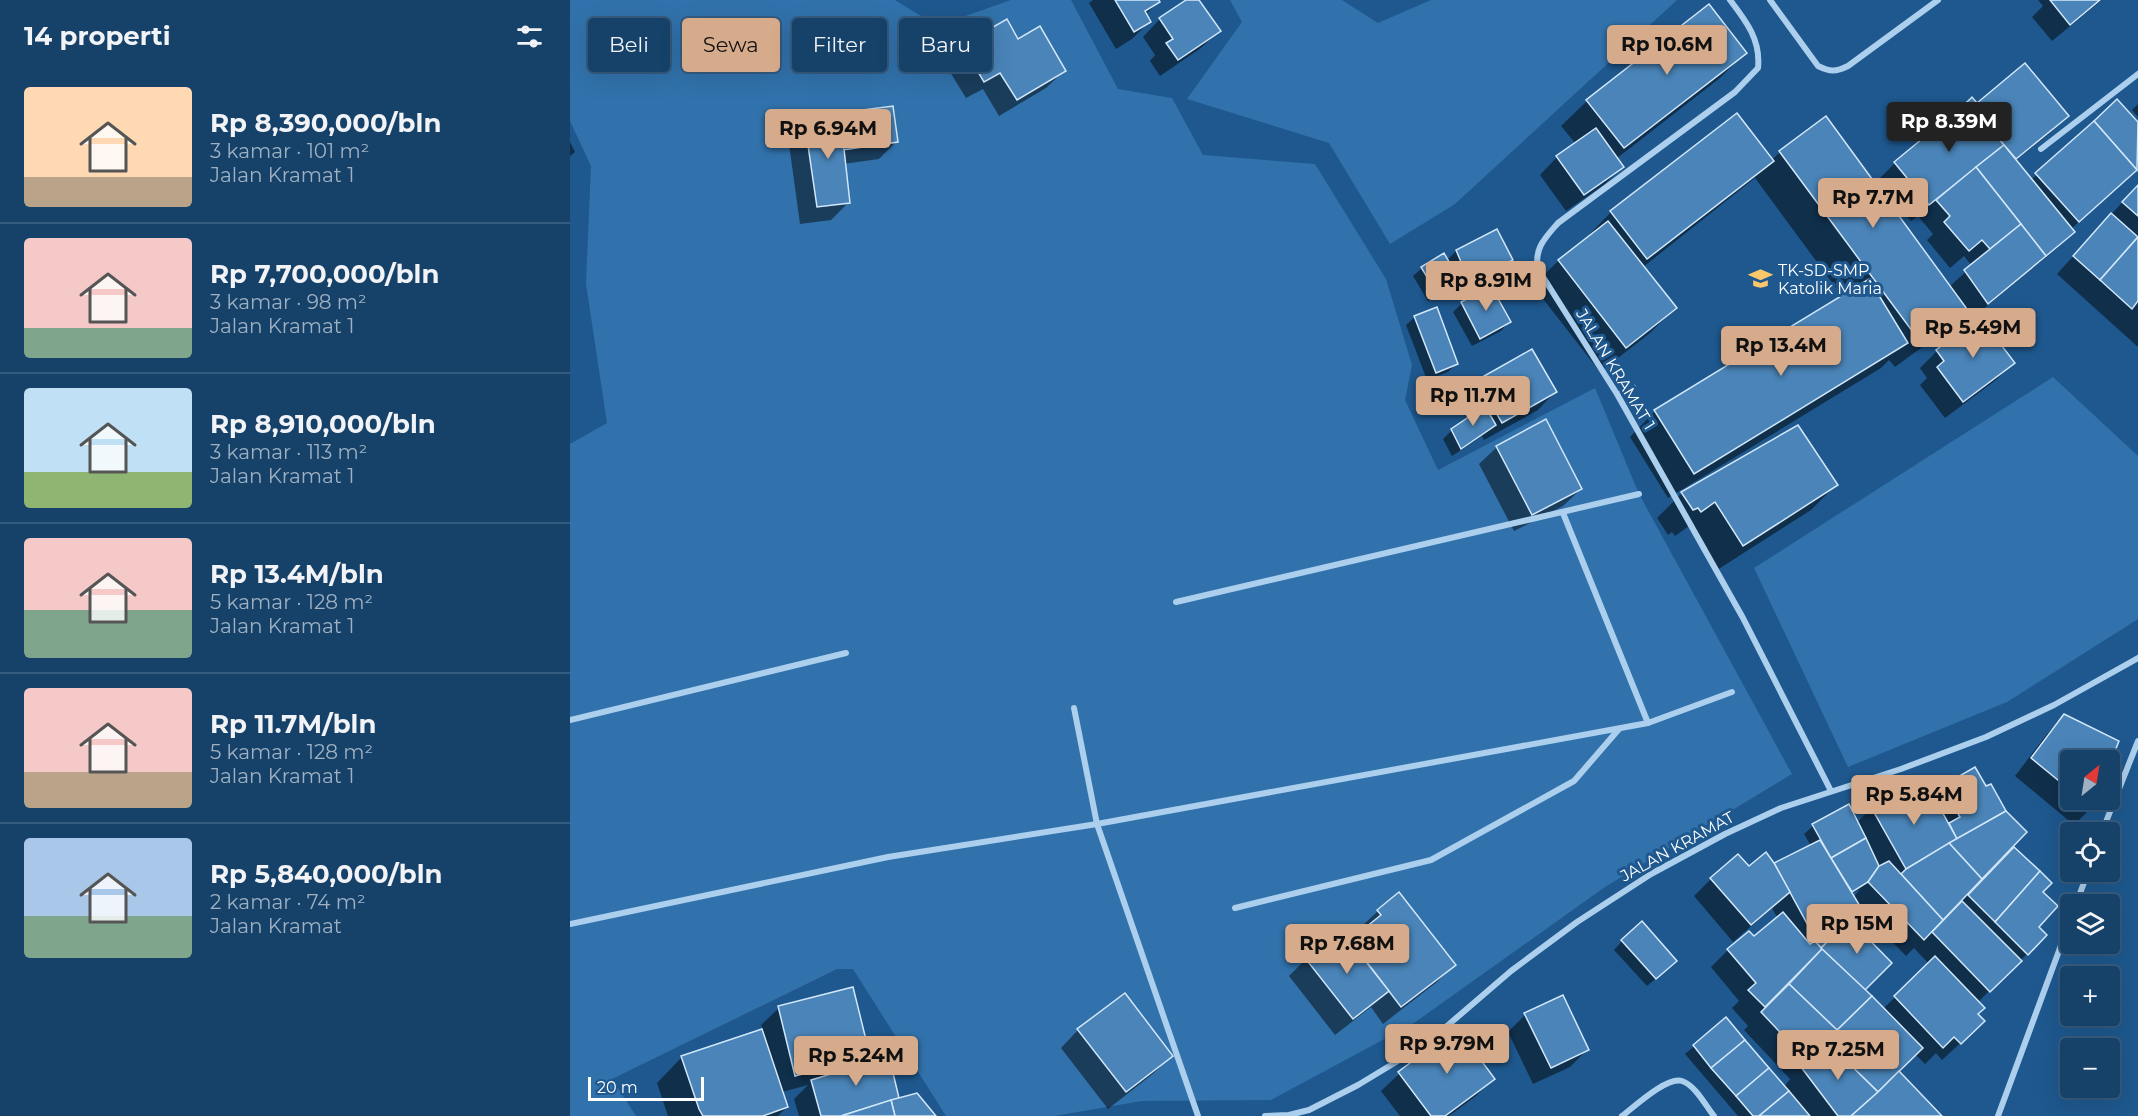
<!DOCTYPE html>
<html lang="id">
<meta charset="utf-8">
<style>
body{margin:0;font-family:Montserrat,sans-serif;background:#1f4970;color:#f1f3f6;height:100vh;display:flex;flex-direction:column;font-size:22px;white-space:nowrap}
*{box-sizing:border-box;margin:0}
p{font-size:20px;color:#9eb0c1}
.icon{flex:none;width:33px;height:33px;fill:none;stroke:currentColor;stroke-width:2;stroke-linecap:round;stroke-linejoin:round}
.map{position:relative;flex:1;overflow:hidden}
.sheet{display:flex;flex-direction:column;background:#16426a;width:570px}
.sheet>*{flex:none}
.top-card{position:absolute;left:18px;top:18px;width:570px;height:54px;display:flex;gap:12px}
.needle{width:39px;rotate:30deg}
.tools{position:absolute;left:1490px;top:750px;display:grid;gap:12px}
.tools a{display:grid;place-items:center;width:60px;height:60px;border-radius:6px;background:#16426a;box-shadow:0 6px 24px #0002,0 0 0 2px #355b7e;font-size:30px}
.scale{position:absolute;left:18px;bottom:15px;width:116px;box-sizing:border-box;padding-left:6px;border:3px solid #fff;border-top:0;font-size:16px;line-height:21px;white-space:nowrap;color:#fff;-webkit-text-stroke:4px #1e588e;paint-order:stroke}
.price{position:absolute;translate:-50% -51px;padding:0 14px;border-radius:6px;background:#d6ab8b;color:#111;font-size:20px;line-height:39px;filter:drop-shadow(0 2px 3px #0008)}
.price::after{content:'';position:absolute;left:50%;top:36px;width:18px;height:14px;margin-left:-9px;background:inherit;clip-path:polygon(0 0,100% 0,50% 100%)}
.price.on{background:#222;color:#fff}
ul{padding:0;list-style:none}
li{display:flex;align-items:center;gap:18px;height:150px;padding:0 24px}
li+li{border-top:2px solid #355b7e}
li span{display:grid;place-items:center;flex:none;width:168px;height:120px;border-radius:6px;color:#555}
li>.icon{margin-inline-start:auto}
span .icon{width:72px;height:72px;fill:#fffc;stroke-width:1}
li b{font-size:26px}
h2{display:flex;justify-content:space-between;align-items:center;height:72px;padding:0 24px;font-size:26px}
.tag{padding:0 21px;border-radius:6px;background:#16426a;box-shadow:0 6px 24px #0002,0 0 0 2px #355b7e;font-size:21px;line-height:54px}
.tag.on{background:#d6ab8b;color:#111}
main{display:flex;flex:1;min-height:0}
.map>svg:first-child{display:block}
.green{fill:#3172ac;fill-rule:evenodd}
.shadow{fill:#0007;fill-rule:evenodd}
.building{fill:#4a84b8;stroke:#d2e7f9;stroke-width:1.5}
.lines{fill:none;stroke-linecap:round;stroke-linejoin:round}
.lane{stroke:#accfed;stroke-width:4.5}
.street{stroke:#accfed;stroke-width:6}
.labels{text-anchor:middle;stroke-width:6;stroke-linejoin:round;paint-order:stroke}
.poi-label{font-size:16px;fill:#fff;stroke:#1e588e;text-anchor:start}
.street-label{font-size:16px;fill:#fff;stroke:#1e588e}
</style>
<main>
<section class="sheet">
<h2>14 properti<svg class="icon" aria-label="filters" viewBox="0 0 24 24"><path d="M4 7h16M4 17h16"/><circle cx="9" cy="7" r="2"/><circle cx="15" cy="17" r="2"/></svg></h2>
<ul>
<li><span style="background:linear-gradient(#ffd9b3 75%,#b9a48a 0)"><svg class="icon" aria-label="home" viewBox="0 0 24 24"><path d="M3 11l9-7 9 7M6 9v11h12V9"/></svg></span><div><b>Rp 8,390,000/bln</b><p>3 kamar · 101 m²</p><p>Jalan Kramat 1</p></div></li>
<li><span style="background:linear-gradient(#f6c9c9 75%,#7fa58c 0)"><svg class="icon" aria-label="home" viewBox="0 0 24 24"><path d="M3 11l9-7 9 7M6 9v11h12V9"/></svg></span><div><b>Rp 7,700,000/bln</b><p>3 kamar · 98 m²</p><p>Jalan Kramat 1</p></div></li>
<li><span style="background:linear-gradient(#bfe0f5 70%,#8fb573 0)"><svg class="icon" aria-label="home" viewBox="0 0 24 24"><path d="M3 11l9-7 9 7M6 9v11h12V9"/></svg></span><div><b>Rp 8,910,000/bln</b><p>3 kamar · 113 m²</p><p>Jalan Kramat 1</p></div></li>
<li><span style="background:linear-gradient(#f6c9c9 60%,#7fa58c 0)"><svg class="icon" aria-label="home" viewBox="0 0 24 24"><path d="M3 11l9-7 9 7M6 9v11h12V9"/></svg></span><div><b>Rp 13.4M/bln</b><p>5 kamar · 128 m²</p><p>Jalan Kramat 1</p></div></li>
<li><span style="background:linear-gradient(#f6c9c9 70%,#b9a48a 0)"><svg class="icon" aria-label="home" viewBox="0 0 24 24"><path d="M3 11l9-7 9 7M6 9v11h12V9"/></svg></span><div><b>Rp 11.7M/bln</b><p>5 kamar · 128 m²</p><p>Jalan Kramat 1</p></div></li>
<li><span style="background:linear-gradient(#a9c7e8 65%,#7fa58c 0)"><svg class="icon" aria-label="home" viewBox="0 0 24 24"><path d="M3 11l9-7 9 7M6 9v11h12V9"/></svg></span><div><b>Rp 5,840,000/bln</b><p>2 kamar · 74 m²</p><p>Jalan Kramat</p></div></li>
</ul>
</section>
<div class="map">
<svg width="1568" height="1116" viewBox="0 0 1568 1116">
<rect width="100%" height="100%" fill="#1e588e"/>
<g class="green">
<path d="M0,0h325l42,26 74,-26h60l47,89 54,9 31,57 112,9 71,115 26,86 -7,35 33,70 157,-82 44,106 153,280 -187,113 -191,136 -143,77 -129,1 -88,15h-108l-93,-147h-16l-225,110 24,37h-66v-672l37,-21 -21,-139 5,-118 -21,-45zM437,19l11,20 21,-12 -39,46 -16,9 -22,-37zM323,106l5,36 -55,8 7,53 -33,4 -13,-89zM976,419l36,70 -50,26 -36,-69zM829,892l57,73 -54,42 -61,-77 9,10 31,-25 -4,-6zM555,993l48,63 -47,36 -49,-63z"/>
<path d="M660,0h112l36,23 53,-23h246l-222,204 -65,40 -61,-101 -142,-44 55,-77z"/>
<path d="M1483,377l85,79v163l-131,83 -159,65 -94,-199z"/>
</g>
<g class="shadow">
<path d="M523,0h64l1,2 -13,13 4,7 -17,17 -16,10 -27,-46z"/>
<path d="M619,0h8l22,31 -18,17 -41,28 -10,-15 5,-6 -12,-18 17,-18z"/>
<path d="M1468,0h64l-50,41 -20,-24 11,-11z"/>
<path d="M436,21l12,20 46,30 -18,17 -47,28 -16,-27 -17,9 -21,-34 18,-18z"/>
<path d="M1175,53l-25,25 -104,81 6,8 -17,17 -39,27 -26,-36 17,-18 19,-13 -15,-18 26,-25z"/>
<path d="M1402,100l4,5 91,11 -17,17 -35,28 16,19 86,-79 21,23v45l-67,60 2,3 -17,17 -86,71 -7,-9 -23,23 -45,33 -6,-7 -8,8 -213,130 -38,-61 25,-26 187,-115 -87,-118 -112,89 32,41 -25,25 -50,39 -67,-86 25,-25 29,-22 -1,-1 25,-26 126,-96 35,44 8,-8 169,135 23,-21 -8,-10 -14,12 -23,-28 6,-6 -15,-18 -7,5 -34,-40 18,-18z"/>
<path d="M1568,104v13l-6,-7z"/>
<path d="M235,119l92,22 -18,18 -36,5 6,38 -18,18 -31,4 -12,-87z"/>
<path d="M0,142l5,10 -5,4z"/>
<path d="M1568,185v162l-81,-73z"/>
<path d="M886,251l55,8 -9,9 -41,20 -4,-7 -8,8 -21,12 -15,-25 9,-8 24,-7z"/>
<path d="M921,288l18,34 -8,9 -29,15 -19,-34 9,-9z"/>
<path d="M845,317l42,46 -9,9 -21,8 -21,-55z"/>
<path d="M1367,351l76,12 -17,17 -51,38 -25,-33 7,-7 -7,-10z"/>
<path d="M908,381l77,11 -17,18 -54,30 -2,-4 -30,20 -9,-17 9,-9 20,-13 -11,-19z"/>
<path d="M927,447l84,42 -18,17 -49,25 -35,-67z"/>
<path d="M1266,485l-25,25 -94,60 -28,-44 -14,10 -3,-4 -4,3 -11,-17 27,-27z"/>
<path d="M1494,716l53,26 -8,20 -39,-2v40h25l-4,8 -17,17 -59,-49 32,-42z"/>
<path d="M1373,787l107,96 -9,9 -4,35 -10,27 -50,49v12l-11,23 -24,22 -6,-7 -11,11 -10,-10 -18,17 42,45h-201l-53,-62 41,-35 58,68 6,-8 -46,-49 4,-4 -16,-18 7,-7 -28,-34 17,-17 26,-12 24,-19 -6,-11 -39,34 -39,-46 17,-17 38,-11 25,-4 37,-18 -7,-12 9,-8 35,-20 8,17 16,-15 60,-10zM1290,889l-7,9 -2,-4zM1292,910l44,46 8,-8 15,16 -47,46 -19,-20 -13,-68z"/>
<path d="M829,894l55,70 -17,18 -54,42 -12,-17 -36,28 -46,-59 17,-17 43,-17 14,-11 -3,-3 18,-17z"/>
<path d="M1052,941l45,28 -20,17 -33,-36z"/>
<path d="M281,989l17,69 29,42 37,16h-135l-5,-17 14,-14 -26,7 5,15 -9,9h-110l-11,-33 25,-26 81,-27 -2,-5 18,-17z"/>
<path d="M955,1015l62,35 -17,17 -37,17 -25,-52z"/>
<path d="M508,1030l93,26 -17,17 -46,36 -47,-61z"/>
<path d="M887,1030l36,48 -17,18 -27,20h-49l-19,-25 18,-17z"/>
</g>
<g class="building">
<path d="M545,0h44l1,2 -15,9 6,11 -17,10z"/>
<path d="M616,0h13l22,31 -43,29 -12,-17 7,-4 -14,-21z"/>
<path d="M1480,0h50l-30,25z"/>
<path d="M1139,4l38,49 -123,95 -38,-48z"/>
<path d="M437,19l11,20 22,-13 26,45 -49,29 -17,-27 -16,9 -22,-37z"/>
<path d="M1455,63l44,53 -53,43 -49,-57 5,-5 5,6z"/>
<path d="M1547,99l21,23 -1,48 -43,-49z"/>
<path d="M1397,102l37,43 -75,60 -35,-43z"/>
<path d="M323,106l5,36 -55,8 -3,-37z"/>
<path d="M270,113l10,90 -33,4 -13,-89z"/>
<path d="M1167,113l37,48 -127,98 -37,-48z"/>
<path d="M1256,116l141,193 -46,34 -142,-192z"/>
<path d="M1524,121l43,49 -58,52 -44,-49z"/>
<path d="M1026,128l28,39 -40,28 -28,-39z"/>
<path d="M1434,145l71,87 -29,24 -70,-89z"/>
<path d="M1406,167l45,57 -31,25 -8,-9 -13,11 -25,-29 6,-6 -14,-16z"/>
<path d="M1568,185v31l-16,-14z"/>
<path d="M1541,213l27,24 -38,43 -27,-24z"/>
<path d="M1038,221l69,87 -51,40 -68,-88z"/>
<path d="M1451,224l25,32 -58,48 -24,-34z"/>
<path d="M927,229l16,31 -44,21 -13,-31z"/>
<path d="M1568,237v64l-6,8 -32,-29z"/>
<path d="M874,253l16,28 -23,13 -16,-27z"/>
<path d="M1299,279l39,64 -214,131 -40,-64z"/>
<path d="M921,286l20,36 -31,17 -19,-37z"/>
<path d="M867,307l21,57 -22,9 -22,-57z"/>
<path d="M1410,317l35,46 -52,39 -26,-35 7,-6 -8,-11z"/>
<path d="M962,349l25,43 -55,31 -25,-43z"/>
<path d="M915,406l11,19 -35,24 -10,-20z"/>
<path d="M976,419l36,70 -50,26 -36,-69z"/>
<path d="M1228,425l40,60 -95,61 -28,-44 -14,10 -3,-4 -5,2 -12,-18z"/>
<path d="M1494,714l55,27 -10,25v-6h-39v30l-39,-32z"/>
<path d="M1405,767l11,19 5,-2 15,27 -49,28 -8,-16 11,-6 -18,-31z"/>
<path d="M1358,786l29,53 -51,30 -35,-62 27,-15 5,8z"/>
<path d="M1279,804l17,34 -35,20 -19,-34z"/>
<path d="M1436,811l21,21 -45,47 -33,-36z"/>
<path d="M1296,838l13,28 -11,16 -16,10 -21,-34z"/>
<path d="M1250,840l43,71 -13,9 -29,28 -6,-7 1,-1 -42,-77z"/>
<path d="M1379,843l33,36 -39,41 -42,-46 5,-5z"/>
<path d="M1444,847l26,24 -45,51 -27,-27z"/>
<path d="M1196,852l8,11 16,29 -39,33 -41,-47 28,-24 11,12z"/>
<path d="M1319,861l54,59 -19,20 -56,-58 11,-16z"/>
<path d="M1470,871l12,12 -9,9 15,14 -19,21 8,8 -19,20 -33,-33z"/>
<path d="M829,892l57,73 -55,42 -51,-67 31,-25 -4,-5z"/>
<path d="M1392,901l60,60 -32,31 -58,-60z"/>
<path d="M1213,912l27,32 5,-3 7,8 -57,58 -17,-17 8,-7 -29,-34 22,-18 5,5z"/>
<path d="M1280,920l42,43 -27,27 -44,-42z"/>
<path d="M1072,921l35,40 -21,18 -35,-39z"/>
<path d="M771,930l48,61 -36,28 -48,-61z"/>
<path d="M1252,949l50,47 -35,34 -48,-46z"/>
<path d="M1365,956l50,52 -7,6 7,7 -24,23 -7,-7 -11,11 -49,-52z"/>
<path d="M1219,984l48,46 -31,30 -45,-48z"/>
<path d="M283,987l17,69 -75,20 -17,-70z"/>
<path d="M555,993l48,63 -47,36 -49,-63z"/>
<path d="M993,995l26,55 -38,18 -27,-55z"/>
<path d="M1302,996l51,52 -45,44 -52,-51z"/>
<path d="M1156,1017l19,23 -34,28 -18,-23z"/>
<path d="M887,1028l38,51 -50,37h-14l-33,-44z"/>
<path d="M192,1029l26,78 -25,9h-60l-4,-7 -18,-53z"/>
<path d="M1175,1040l24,28 -33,28 -25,-28z"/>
<path d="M1256,1041l52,51 -27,24h-13l-37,-49z"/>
<path d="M318,1052l11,46 -58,18h-20l-10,-36 43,-13 -2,-5z"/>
<path d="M1199,1068l20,23 -30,25h-6l-17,-20z"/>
<path d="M1329,1071l43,45h-91l27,-24z"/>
<path d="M1219,1091l21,25h-51z"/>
<path d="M347,1093l19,23h-41l-4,-16z"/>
<path d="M321,1100l4,16h-54z"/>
</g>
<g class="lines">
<path class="lane" d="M1047,394l17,-7"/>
<g class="street">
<path d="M1160,0c16,21 31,40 28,68l-23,24 -177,131c-13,15 -24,25 -20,46l79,125 126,224 88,173"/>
<path d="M1200,0l48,66c12,6 18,6 30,0l90,-66"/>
<path d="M1471,149l97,-75"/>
<path d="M993,513l85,210"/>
<path d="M606,602l463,-108"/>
<path d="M504,708l23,116 101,292"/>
<path d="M0,720l276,-67"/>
<path d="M1532,832l36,-91"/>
<path d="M1506,904l12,-32"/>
<path d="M665,908l196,-48 143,-79 45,-52"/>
<path d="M0,924l318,-67 209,-33 551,-101 84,-31"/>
<path d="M695,1116l24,-1 20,-5 49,-25 43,-26 46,-33 64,-55 66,-49 74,-48 74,-40 56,-26 120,-39 85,-32 68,-32 84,-47"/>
<path d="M1052,1116c12,-9 45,-40 60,-35 14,5 23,24 32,35"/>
<path d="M1428,1116l72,-195"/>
</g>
</g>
<defs>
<symbol id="school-bare" viewBox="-9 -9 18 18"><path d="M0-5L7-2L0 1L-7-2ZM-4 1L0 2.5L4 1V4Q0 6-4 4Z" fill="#fcc66b" stroke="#1e588e" stroke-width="2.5" paint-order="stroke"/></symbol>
</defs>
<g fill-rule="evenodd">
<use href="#school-bare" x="1174" y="262" width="33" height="33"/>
</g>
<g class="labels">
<g class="poi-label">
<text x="1208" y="276">TK-SD-SMP<tspan x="1208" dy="18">Katolik Maria</tspan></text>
</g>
<g class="street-label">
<text transform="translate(1046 369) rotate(59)" y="6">JALAN KRAMAT 1</text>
<text transform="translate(1107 846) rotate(-29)" y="6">JALAN KRAMAT</text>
</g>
</g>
</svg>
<div class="tools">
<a><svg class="needle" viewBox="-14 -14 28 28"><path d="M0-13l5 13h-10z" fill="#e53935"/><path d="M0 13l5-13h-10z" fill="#9eb0c1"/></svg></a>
<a><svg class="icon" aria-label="locate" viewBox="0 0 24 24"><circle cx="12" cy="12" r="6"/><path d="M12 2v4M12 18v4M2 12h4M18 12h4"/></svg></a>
<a><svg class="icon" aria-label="layers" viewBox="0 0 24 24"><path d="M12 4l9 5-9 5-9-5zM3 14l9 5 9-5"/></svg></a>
<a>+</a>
<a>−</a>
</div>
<div class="scale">20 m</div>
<b class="price" style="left:1097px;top:76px">Rp 10.6M</b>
<b class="price on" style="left:1379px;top:153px">Rp 8.39M</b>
<b class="price" style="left:258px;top:160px">Rp 6.94M</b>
<b class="price" style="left:1303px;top:229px">Rp 7.7M</b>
<b class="price" style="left:916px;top:312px">Rp 8.91M</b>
<b class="price" style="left:1403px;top:359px">Rp 5.49M</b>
<b class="price" style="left:1211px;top:377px">Rp 13.4M</b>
<b class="price" style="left:903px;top:427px">Rp 11.7M</b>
<b class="price" style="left:1344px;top:826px">Rp 5.84M</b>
<b class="price" style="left:1287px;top:955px">Rp 15M</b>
<b class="price" style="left:777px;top:975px">Rp 7.68M</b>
<b class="price" style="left:877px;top:1075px">Rp 9.79M</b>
<b class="price" style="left:1268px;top:1081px">Rp 7.25M</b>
<b class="price" style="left:286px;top:1087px">Rp 5.24M</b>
<div class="top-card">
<a class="tag">Beli</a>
<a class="tag on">Sewa</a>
<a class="tag">Filter</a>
<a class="tag">Baru</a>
</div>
</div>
</main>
